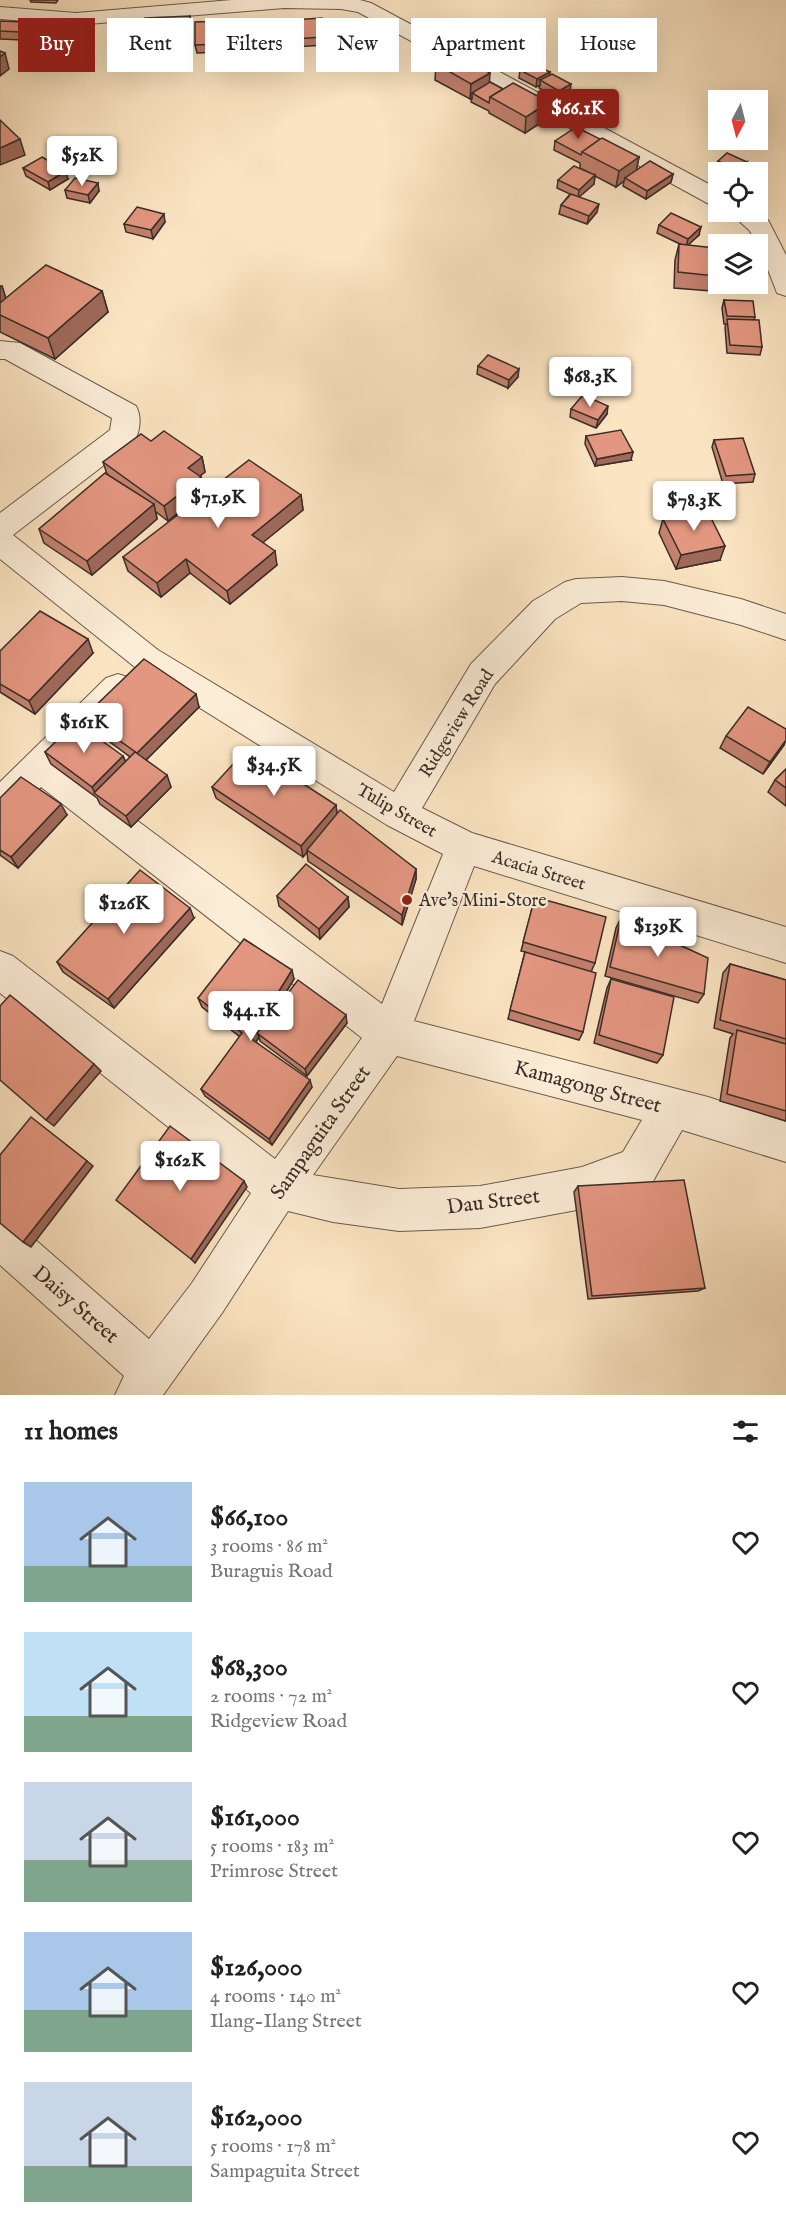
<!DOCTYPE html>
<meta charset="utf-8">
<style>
body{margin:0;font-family:"IM FELL English",serif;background:#f2f2f2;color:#222;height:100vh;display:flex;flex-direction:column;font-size:22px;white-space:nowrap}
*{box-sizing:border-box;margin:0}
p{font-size:20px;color:#767676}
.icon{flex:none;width:33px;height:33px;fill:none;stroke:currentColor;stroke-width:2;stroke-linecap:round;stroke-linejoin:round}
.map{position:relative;height:1395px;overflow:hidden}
.side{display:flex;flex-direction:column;background:#fff;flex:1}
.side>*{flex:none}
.guide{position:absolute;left:18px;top:18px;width:750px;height:54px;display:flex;gap:12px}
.needle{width:39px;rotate:187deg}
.buttons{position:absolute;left:708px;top:90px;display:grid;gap:12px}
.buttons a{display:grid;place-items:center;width:60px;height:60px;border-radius:0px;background:#fff;box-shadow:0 6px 24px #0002;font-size:30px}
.price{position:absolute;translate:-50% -51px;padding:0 14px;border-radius:6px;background:#fff;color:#222;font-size:20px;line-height:39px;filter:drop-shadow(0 2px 3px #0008)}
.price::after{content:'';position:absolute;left:50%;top:36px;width:18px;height:14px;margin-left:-9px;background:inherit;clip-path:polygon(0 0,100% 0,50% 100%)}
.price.selected{background:#8f2418;color:#fff}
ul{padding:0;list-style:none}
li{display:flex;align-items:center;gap:18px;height:150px;padding:0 24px}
li span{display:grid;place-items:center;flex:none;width:168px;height:120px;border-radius:0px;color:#555}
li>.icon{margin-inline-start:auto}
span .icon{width:72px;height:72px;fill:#fffc;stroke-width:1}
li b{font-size:26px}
h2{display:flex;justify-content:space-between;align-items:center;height:72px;padding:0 24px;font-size:26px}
.tag{padding:0 21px;border-radius:0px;background:#fff;box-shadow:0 6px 24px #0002;font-size:21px;line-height:54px}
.tag.selected{background:#8f2418;color:#fff}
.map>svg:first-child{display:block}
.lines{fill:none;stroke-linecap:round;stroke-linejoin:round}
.minor-casing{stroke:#6a5b4e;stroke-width:2}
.minor{fill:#fcedd7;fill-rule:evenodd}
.wall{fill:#c3816e;stroke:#3a2d28;stroke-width:1.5}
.shaded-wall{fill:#9f695a;stroke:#3a2d28;stroke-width:1.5}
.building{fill:#e39680;stroke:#3a2d28;stroke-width:1.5}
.poi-dot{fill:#8f2418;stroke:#fcedd7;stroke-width:2}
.labels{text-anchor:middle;stroke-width:4.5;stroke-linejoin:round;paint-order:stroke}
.street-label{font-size:18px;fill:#3a2d28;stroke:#fcedd7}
.poi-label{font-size:18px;fill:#3a2d28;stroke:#fcedd7;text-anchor:start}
.near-street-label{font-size:21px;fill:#3a2d28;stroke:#fcedd7}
</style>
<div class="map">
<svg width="786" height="1395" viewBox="0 0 786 1395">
<rect width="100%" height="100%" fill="#fbe4c2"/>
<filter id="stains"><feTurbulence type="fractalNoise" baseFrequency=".00333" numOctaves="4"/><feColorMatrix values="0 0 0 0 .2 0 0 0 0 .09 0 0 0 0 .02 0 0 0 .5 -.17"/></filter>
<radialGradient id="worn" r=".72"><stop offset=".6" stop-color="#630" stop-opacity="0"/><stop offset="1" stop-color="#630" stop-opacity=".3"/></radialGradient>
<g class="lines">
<defs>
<g id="minor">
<path d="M232,0h128l11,3 347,186v17l-9,-2 -351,-192 -17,-3 -57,-1 -208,17 -76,-6v-12l76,6z"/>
<path d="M729,212h27l12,8 18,35v41l-9,-3 -19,-49 -9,-14z"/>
<path d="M0,341l20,2 116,63c6,11 4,26 -2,36l-121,93 145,115 236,142 77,-128 62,-63 32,-19 11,-3 46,-2 42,4 77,18 45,15v26l-45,-15 -77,-20 -42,-4 -41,2 -26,16 -60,65 -73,124 50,25 314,94v36l-312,-97 -60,155 294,76 78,25v40l-104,-32 -30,53 -70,26 -102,19 -81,3 -66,-9 -45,-11 -66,102 -59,82h-48l9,-19 -124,-111v-49l15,6 134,117 43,-56 59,-90 -251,-200v-42l13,5 262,203 87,-121 -321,-251 -29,29 -12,5v-39l106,-104 12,-4 12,4 4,10 -4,10 -67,67 319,239 61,-150 -56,-29 -251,-157 -136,-109v-46l110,-83 2,-12 -107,-59h-5zM397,1056l245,64 -19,32 -41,15 -102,19 -81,3 -86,-14z"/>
</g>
</defs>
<use href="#minor" class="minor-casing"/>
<use href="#minor" class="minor"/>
</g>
<g class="wall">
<path d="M30,0h28l-2,3 -25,-1z"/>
<path d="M190,16l2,16v27l-45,2 -3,-16z"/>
<path d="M291,20l33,17 1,8 -32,2z"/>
<path d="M223,21l1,31 -27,1 -2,-8z"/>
<path d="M24,22l3,8 -5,10 -22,-1v-16z"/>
<path d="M436,64l54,18 13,7 46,13 -1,16 -23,15 -36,-20v-2l-18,-9 1,-4 -2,1 -35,-19z"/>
<path d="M520,70l30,2 -1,3 21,18 -12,6 -19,-11 1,-3 -4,2 -17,-9z"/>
<path d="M600,139l39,18 -3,14 37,3 -2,8 -25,17 -23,-13 1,-5 -8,6 -21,-11 -1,8 -15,13 18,15 -10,12 -28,-10 2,-9 9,-11 -13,-6 1,-8 32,-7 -10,-5v-5l-26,-13 1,-9z"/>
<path d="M718,161l29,1 -3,8 -3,2h-18l-8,-3z"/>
<path d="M23,168l45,11 -18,11 -24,-14z"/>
<path d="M65,190l34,1 -9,12 -23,-5z"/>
<path d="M165,222l-12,17 -27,-7 -2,-8z"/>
<path d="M659,225l40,10 -12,10 28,31 -4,15 -37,-3 1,-28 4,-16 3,1 -25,-12z"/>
<path d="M0,286h2l4,13 96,-8 6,21 -53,47 -55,-27z"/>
<path d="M724,300l31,17 -1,3 8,27 -2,8 -33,-2 -2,-26 1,-3h-2l-2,-16z"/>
<path d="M478,366l40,11 -10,11 -31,-14z"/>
<path d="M571,409l36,5 -11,14 -26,-11z"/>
<path d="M586,436l45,24 -36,6 -10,-22z"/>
<path d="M714,440l41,34 -2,8 -30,2 -11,-37z"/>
<path d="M151,441l51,16 3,15 -5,4 4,16 -36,29 -12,-9 1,7 -65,56 -48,-32 -5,-14 68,-55 -4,-12z"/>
<path d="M301,495l2,15 -40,32 14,23 -47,39 -40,-31 -29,24 -33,-26 -5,-14z"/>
<path d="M663,519l57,41 -44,9 -17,-36z"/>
<path d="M0,651l93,2 -58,61 -35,-22z"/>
<path d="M199,707l-53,53 25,27 -40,40 -31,-23 -3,-6 -46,-34 -6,-12 78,4 3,6 4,-5 -39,-29 -6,-12z"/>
<path d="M726,736l58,9 -21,29 -43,-26z"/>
<path d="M786,769v37l-18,-14 7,-12z"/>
<path d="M212,787l124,18 1,8 79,56v10l-14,46 -94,-64 -1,-9 -4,5 -87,-59z"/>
<path d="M0,798l67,17 -49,53 -18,-13z"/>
<path d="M277,896l71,1 1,10 -29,32 -41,-33z"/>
<path d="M535,897l60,66 -4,9 -8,60 -4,8 -71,-21 17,-67 -4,-1z"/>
<path d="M194,918l-80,90 -51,-36 -6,-10z"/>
<path d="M621,918l83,76 -6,9 -93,-27 11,-48z"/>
<path d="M730,964l56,16v141l-66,-20 10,-63 3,-4 -19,-6 9,-55z"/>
<path d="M294,979l-17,28 70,16 -40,53 -47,-35 -1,-4 -3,5 56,45 -40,58 -67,-49 -4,-7 39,-52 -38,-30 -4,-9z"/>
<path d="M611,979l52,76 -6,8 -63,-20 13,-55z"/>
<path d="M578,1186l127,102 -7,3 -110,8 -14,-107z"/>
</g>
<g class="shaded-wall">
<path d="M190,16l2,16v27l-3,-16z"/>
<path d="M24,22l3,8 -5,10 -2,-8z"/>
<path d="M5,53l4,16 -9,7v-19z"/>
<path d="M550,72l-1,8h-9v5l-4,2 1,-8z"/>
<path d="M490,73l-1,15 -17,5v5l-2,1 1,-15z"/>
<path d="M571,84l-1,9 -12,6 1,-8z"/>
<path d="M549,102l-1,16 -23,15 1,-16z"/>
<path d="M20,139l5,16 -25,10v-17z"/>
<path d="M639,157l-3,15 -11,6 -1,3 -8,6 3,-16z"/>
<path d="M747,162l-3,8 -3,2h-5l1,-2z"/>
<path d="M66,171l2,8 -18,11 -2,-8z"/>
<path d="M673,174l-2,8 -25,17 1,-8z"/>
<path d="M595,175l-1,9 -16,14 1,-8z"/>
<path d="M98,183l1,8 -9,12 -2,-8z"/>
<path d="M599,204l-2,8 -10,12 2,-8z"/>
<path d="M164,214l1,8 -12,17 -2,-9z"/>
<path d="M701,227l-2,8 -13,12 2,-8z"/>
<path d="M2,286l5,16 -7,5v-20z"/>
<path d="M102,291l6,21 -53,47 -7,-21z"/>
<path d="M519,369l-1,8 -10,11 1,-8z"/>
<path d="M608,406l-1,8 -11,14 2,-8z"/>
<path d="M633,452l-2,8 -36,6 2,-7z"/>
<path d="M202,457l3,15 -14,11 -3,-15z"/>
<path d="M201,477l3,15 -36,29 -4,-15z"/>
<path d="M301,495l2,15 -48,39 -3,-14z"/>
<path d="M154,504l3,15 -65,56 -5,-14z"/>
<path d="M725,546l-5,14 -44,9 5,-14z"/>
<path d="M275,551l2,14 -47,39 -3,-13z"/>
<path d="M186,559l4,14 -29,24 -4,-14z"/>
<path d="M88,639l5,14 -58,61 -6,-13z"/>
<path d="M196,694l3,13 -58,58 -4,-12z"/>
<path d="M786,740l-2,5 -21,29 7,-12z"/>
<path d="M123,756l5,12 -33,25 -3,-6z"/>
<path d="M167,775l4,12 -40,40 -5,-11z"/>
<path d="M61,804l6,11 -49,53 -7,-11z"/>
<path d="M336,805l1,11 -30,34v2l-4,5 -2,-11z"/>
<path d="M416,869v10l-14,46v-10z"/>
<path d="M348,897l1,10 -29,32 -1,-10z"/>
<path d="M190,908l4,10 -80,90 -6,-9z"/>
<path d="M292,970l2,9 -34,56 -3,-2 2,4 -6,9 -3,-8z"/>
<path d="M346,1015l1,8 -40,53 -2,-7z"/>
<path d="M94,1064l7,7 -47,55 -8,-6z"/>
<path d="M310,1080l2,7 -40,58 -3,-6z"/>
<path d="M87,1161l6,5 -62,81 -8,-5z"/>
<path d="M244,1181l3,6 -52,76 -4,-4z"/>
</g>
<g class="building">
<path d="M190,16l-1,27 -45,2 1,-27z"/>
<path d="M322,18l2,19 -31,2 -2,-19z"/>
<path d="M1,21l23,1 -4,10 -20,-1v-8z"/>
<path d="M223,21v23l-28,1v-23z"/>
<path d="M0,51l5,2 -5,4z"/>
<path d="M456,53l34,20 -19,11 -35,-20z"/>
<path d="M532,63l18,9 -13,7 -17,-9z"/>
<path d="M552,74l19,10 -12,7 -19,-11z"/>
<path d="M490,82l13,7 -13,8 -1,6 -17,-10z"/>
<path d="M513,83l36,19 -23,15 -36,-20z"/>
<path d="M0,120l20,19 -20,9z"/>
<path d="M576,127l24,12 -18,13 -1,3 -26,-14z"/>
<path d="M602,138l37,19 -20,14 -37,-19z"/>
<path d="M727,153l20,9 -10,8 -19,-9z"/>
<path d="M42,157l24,14 -18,11 -25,-14z"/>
<path d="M650,161l23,13 -26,17 -22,-13z"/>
<path d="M574,166l21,9 -16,15 -21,-10z"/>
<path d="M75,178l23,5 -10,12 -23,-5z"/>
<path d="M571,194l28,10 -10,12 -28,-11z"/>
<path d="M137,207l27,7 -13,16 -27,-6z"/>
<path d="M671,213l30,14 -13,12 -29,-14z"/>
<path d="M679,244l36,4v28l-37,-4z"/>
<path d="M46,265l56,26 -54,47 -48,-23v-12z"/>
<path d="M724,300l29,1 2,16 -28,-1z"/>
<path d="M727,319l32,1 3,27 -32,-2z"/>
<path d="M488,355l31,14 -10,11 -31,-14z"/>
<path d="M583,395l25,11 -10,14 -27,-11z"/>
<path d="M621,430l12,22 -36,7 -11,-23z"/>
<path d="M164,431l38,26 -14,11 13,9 -37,29 -61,-44 38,-28 10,7z"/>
<path d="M743,438l12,36 -29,2 -12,-36z"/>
<path d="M249,460l52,35 -49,40 23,16 -48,40 -41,-32 -29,24 -34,-26z"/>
<path d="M105,473l49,31 -67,57 -48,-32z"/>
<path d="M707,510l18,36 -44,9 -18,-36z"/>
<path d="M40,611l48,28 -59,62 -29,-17v-33z"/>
<path d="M144,659l52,35 -59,59 -52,-37z"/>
<path d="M748,707l38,22v11l-16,22 -44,-26z"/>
<path d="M76,722l47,34 -31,31 -47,-35z"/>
<path d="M248,748l88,57 -35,41 -89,-59z"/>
<path d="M135,752l32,23 -41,41 -32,-23z"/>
<path d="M786,769v19l-11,-8z"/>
<path d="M21,777l40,27 -50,53 -11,-7v-52z"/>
<path d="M340,810l76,59 -14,46 -95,-65z"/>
<path d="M306,864l42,33 -29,32 -42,-33z"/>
<path d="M140,870l50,38 -82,91 -51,-37z"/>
<path d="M535,897l71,20 -11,46 -72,-21z"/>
<path d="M621,918l87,40 -4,36 -94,-27z"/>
<path d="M244,939l48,31 -42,68 60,42 -41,59 -68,-50 41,-56 -44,-35z"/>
<path d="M525,952l71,21 -13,59 -73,-22z"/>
<path d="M730,964l56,16v59l-66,-19z"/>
<path d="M611,979l63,18 -11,58 -64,-20z"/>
<path d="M298,980l48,35 -41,54 -48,-36z"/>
<path d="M10,995l84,69 -48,56 -46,-40v-74z"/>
<path d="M737,1030l49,14v67l-59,-17z"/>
<path d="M31,1117l56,44 -64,81 -23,-19v-68z"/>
<path d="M170,1126l74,55 -53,78 -75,-59z"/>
<path d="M684,1180l21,108 -113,8 -14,-110z"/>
</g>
<circle class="poi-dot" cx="407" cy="900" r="6"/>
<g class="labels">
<g class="street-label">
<text transform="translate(456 723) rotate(-58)" y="6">Ridgeview Road</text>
<text transform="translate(397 810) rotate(30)" y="6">Tulip Street</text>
<text transform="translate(539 870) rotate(17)" y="6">Acacia Street</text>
</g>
<g class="poi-label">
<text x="419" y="906">Ave's Mini-Store</text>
</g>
<g class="near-street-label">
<text transform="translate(588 1086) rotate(15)" y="7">Kamagong Street</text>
<text transform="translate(320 1132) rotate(-55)" y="7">Sampaguita Street</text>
<text transform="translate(493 1201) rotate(-7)" y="7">Dau Street</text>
<text transform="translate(76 1304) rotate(41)" y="7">Daisy Street</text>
</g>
</g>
<rect width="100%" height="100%" filter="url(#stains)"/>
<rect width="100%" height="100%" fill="url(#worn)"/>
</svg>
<div class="buttons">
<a><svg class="needle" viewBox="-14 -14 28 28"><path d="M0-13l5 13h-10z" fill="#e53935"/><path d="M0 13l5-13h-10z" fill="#767676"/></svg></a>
<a><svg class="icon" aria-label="locate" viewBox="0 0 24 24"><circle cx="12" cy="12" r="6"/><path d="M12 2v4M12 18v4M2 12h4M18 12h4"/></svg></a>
<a><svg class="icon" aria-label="layers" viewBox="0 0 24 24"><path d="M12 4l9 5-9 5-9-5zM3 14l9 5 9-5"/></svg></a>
</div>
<b class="price selected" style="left:578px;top:140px">$66.1K</b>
<b class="price" style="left:82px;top:187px">$52K</b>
<b class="price" style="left:590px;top:408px">$68.3K</b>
<b class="price" style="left:218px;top:529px">$71.9K</b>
<b class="price" style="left:694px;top:532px">$78.3K</b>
<b class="price" style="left:84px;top:754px">$161K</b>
<b class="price" style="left:274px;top:797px">$34.5K</b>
<b class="price" style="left:124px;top:935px">$126K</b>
<b class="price" style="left:658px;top:958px">$139K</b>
<b class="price" style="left:251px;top:1042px">$44.1K</b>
<b class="price" style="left:180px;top:1192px">$162K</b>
<div class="guide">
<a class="tag selected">Buy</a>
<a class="tag">Rent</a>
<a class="tag">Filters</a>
<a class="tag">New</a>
<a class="tag">Apartment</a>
<a class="tag">House</a>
</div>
</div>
<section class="side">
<h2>11 homes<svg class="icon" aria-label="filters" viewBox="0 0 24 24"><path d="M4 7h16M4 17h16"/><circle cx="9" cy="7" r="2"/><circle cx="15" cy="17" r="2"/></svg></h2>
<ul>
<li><span style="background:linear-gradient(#a9c7e8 70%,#7fa58c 0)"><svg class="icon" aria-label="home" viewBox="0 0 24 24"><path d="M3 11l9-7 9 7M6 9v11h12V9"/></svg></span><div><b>$66,100</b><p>3 rooms · 86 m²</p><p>Buraguis Road</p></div><svg class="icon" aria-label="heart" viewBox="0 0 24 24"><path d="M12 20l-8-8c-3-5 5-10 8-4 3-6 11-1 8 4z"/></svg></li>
<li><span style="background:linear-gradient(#bfe0f5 70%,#7fa58c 0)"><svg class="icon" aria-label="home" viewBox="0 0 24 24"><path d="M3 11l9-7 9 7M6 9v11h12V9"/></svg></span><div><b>$68,300</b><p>2 rooms · 72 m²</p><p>Ridgeview Road</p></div><svg class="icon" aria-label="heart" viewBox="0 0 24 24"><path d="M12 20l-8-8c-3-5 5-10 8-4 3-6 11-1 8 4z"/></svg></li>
<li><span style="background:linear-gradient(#c9d6e8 65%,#7fa58c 0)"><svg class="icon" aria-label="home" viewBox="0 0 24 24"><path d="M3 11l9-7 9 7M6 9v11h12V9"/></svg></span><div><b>$161,000</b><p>5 rooms · 183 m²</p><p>Primrose Street</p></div><svg class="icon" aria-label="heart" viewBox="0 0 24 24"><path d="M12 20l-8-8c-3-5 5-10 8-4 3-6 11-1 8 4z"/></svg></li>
<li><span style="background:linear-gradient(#a9c7e8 65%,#7fa58c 0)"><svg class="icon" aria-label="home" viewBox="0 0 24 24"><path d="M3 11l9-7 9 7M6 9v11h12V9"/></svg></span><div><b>$126,000</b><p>4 rooms · 140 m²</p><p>Ilang-Ilang Street</p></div><svg class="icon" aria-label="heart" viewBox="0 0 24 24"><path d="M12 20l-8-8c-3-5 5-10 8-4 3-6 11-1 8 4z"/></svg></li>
<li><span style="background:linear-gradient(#c9d6e8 70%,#7fa58c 0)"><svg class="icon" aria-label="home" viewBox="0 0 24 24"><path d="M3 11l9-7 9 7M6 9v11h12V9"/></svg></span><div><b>$162,000</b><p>5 rooms · 178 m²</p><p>Sampaguita Street</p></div><svg class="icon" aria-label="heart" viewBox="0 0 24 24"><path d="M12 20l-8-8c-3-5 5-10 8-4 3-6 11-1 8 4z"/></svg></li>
</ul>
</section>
